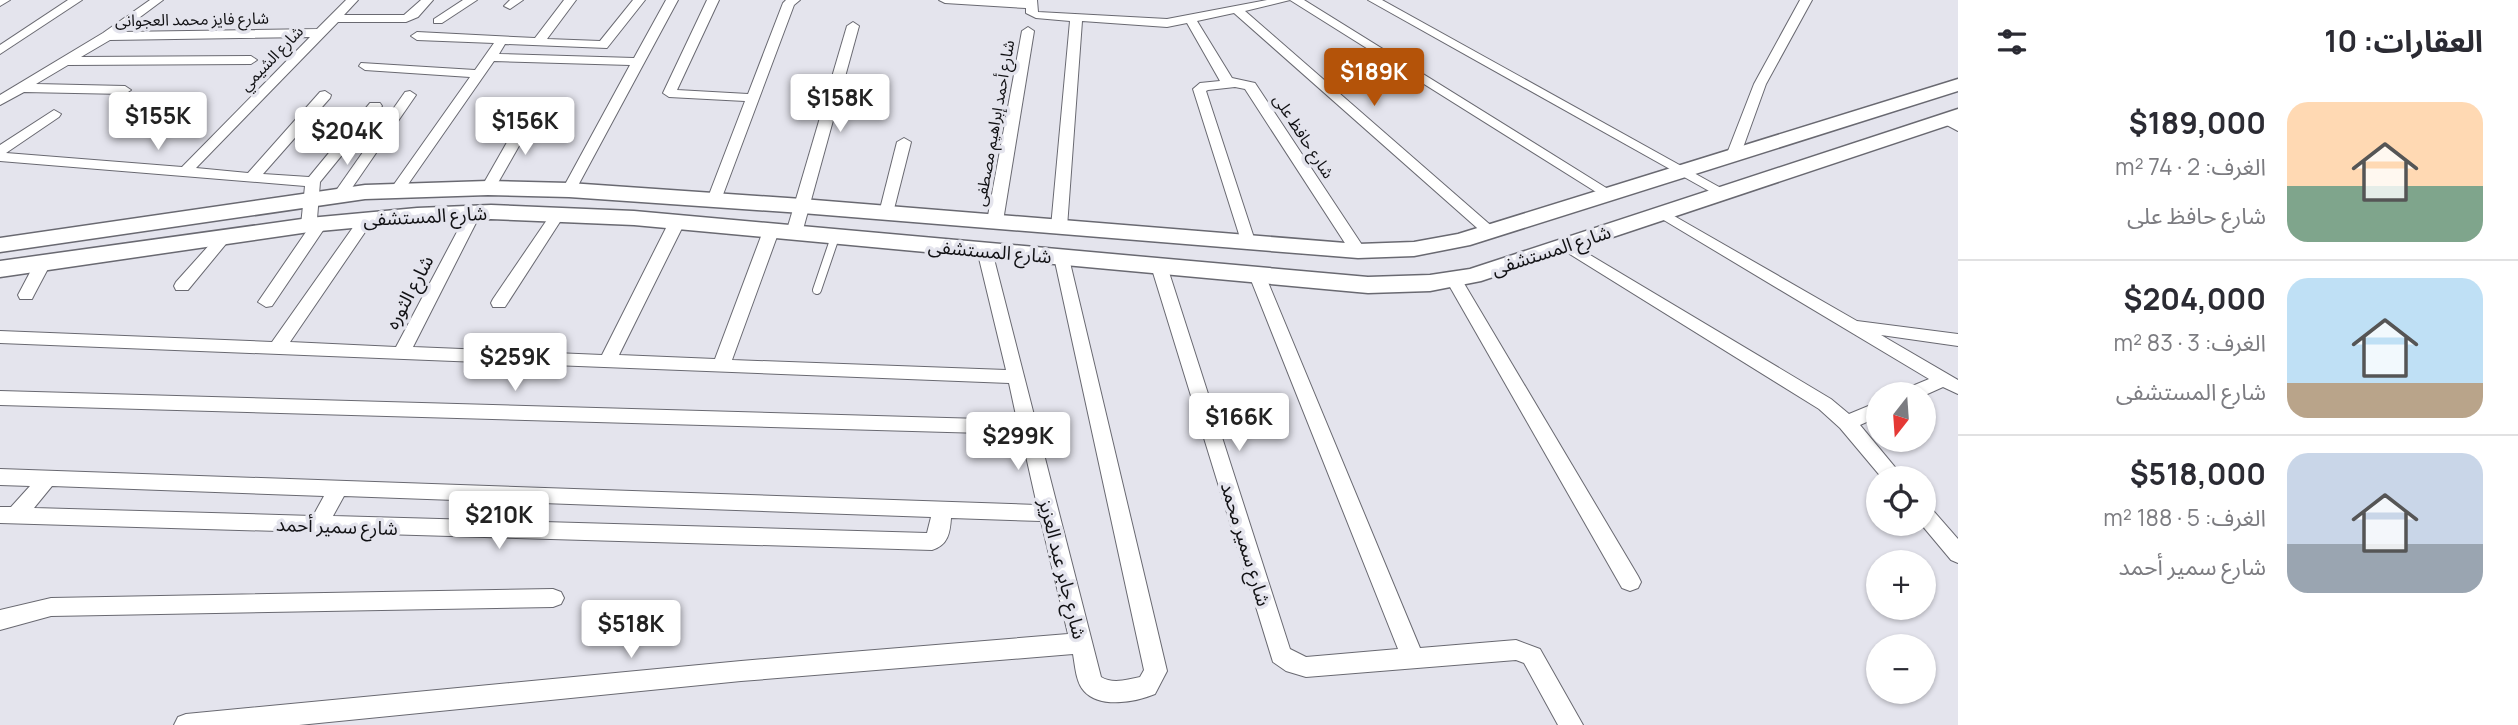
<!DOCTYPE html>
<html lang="ar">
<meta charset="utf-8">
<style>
body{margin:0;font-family:Manrope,"Noto Sans Arabic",sans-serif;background:#f7f7f7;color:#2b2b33;direction:rtl;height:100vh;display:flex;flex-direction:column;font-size:26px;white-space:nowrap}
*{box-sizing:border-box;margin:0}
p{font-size:23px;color:#7c7c81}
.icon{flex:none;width:38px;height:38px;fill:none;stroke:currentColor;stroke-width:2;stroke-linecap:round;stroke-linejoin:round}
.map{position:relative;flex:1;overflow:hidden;direction:ltr}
.drawer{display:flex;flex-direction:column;background:#fff;width:560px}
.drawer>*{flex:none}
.needle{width:46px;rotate:197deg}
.controls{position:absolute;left:1866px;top:382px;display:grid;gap:14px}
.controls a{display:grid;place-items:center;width:70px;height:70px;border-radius:50%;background:#fff;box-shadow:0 2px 5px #0004;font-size:35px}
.price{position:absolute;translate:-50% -60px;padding:0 16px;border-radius:7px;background:#fff;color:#222;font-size:23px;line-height:46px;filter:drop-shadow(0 2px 4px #0008)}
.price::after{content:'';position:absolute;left:50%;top:42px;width:21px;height:16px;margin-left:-10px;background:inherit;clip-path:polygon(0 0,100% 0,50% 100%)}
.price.on{background:#b45309;color:#fff}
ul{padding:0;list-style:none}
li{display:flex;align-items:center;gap:21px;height:175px;padding:0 35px}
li+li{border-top:2px solid #e1e1e2}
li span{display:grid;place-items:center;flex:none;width:196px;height:140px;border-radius:21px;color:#555}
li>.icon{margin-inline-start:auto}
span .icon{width:84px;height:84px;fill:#fffc;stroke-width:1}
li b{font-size:30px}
h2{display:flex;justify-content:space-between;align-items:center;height:84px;padding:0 35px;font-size:30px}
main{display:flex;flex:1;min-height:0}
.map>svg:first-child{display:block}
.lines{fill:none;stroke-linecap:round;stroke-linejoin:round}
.lane-casing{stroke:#696971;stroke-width:10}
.street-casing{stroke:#696971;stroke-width:2}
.secondary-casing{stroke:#696971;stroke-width:3}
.lane{stroke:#fff;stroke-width:8}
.street{fill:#fff;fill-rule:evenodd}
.secondary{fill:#fff;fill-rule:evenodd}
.labels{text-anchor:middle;stroke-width:7;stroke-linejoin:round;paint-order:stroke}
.far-street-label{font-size:16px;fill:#111114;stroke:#e4e4ed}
.street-label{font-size:19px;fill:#111114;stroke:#e4e4ed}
</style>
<main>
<section class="drawer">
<h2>العقارات: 10<svg class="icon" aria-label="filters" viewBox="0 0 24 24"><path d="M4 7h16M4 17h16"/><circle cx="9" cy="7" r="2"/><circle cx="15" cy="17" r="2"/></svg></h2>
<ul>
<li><span style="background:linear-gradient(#ffd9b3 60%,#7fa58c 0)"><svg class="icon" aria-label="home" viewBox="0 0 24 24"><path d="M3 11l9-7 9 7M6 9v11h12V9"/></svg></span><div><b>$189,000</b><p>الغرف: 2 · 74 m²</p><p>شارع حافظ على</p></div></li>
<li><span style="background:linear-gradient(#bfe0f5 75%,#b9a48a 0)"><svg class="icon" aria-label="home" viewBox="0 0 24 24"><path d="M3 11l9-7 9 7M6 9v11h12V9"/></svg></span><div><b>$204,000</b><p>الغرف: 3 · 83 m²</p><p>شارع المستشفى</p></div></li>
<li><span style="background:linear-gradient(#c9d6e8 65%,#9aa5b1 0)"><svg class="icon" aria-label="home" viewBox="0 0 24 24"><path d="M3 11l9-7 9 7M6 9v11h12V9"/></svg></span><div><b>$518,000</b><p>الغرف: 5 · 188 m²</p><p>شارع سمير أحمد</p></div></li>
</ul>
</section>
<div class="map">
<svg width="1958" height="725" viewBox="0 0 1958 725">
<rect width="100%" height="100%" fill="#e4e4ed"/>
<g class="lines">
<defs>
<path id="lane" d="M817,290l18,-53"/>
<g id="street">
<path d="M0,0h10l-10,6z"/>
<path d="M68,0h14l-82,54v-9z"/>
<path d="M150,0h13l-43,32 197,-3 29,-29h12l-14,15h60l17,-15h12l-15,17 -12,5h-68l-142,146 52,5 72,-81 5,-1 6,4 -1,3 -67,76 46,3 61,-74h10l2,3 -62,76 -3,37 8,1 3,3 -56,83 -6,1 -8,-5 50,-73 -7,-4 4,-39 -305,-25v-16l54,-35 7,4 -2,3 -53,36 176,14 128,-130 -200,3 -29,17 170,-1 6,4 -6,4 -183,1 -32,19 89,2 6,4 -6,4 -101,-2 -24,13v-10l103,-62z"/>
<path d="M463,0h14l-35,23h-8v-4z"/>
<path d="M510,0h13l-13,9 -6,-3z"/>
<path d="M564,0h12l-29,39 53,2 33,-41h12l-38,48 -102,-4 -6,10 135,4 32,-58h12l-104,193h-10l-2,-3 68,-125 -136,-4 -92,132h-10l-2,-3 80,-113 -105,-7 -6,-4 2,-3 114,7 19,-27 -77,-3 -6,-4 6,-4 118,6z"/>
<path d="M707,0h12l-42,90 71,4 35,-91 3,-3h14l-6,5 -73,195 -7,4 -7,-4 38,-99 -76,-4 -6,-4z"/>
<path d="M939,0h98l1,12 129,7 100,-19h37l312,194 -7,4 -5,-1 -314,-197 -45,11 250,218 3,3 -3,3h-10l-251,-222 -37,8 35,57 23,5 111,168 -2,3h-12l-107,-165 -10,-2 -27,3 -2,1 50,153 -8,5 -5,-2 -50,-158 7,-6 20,-2 -33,-58 -20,4 -85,-6 -15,206 -3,3h-10l-3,-3 19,-206 -34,-3 -10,-5v-5l-81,-5z"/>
<path d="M1368,0h14l348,193 -2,3h-10z"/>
<path d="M1800,0h12l-46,84 -26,72 -2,3h-10l-2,-3 28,-72z"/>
<path d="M853,22l6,4 -57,207 -8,5 -5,-2 -3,-3 61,-207z"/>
<path d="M1028,27l6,4 -31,190 -8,5 -8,-5 35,-190z"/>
<path d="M410,91l6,4 -71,103h-10l-2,-3 2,-3 70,-100z"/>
<path d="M533,105l7,4 -45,79 -7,4 -5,-1 -2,-3 45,-79z"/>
<path d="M1946,115l12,6v10l-17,-9v-6z"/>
<path d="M904,138l7,4 -18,71 -7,4 -5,-1 -2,-3 18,-71z"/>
<path d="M474,209l7,4 -68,134 189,8 67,-133 8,-5 8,5 -66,133 96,4 48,-128 8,-5 8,5 -47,129 274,10 -29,-120 2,-3h12l110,430c11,7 26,3 39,0l4,-7 -90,-413 2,-3h12l99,417 -12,23c-19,8 -55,15 -71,-3 -8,-8 -9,-26 -11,-37l-332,27 -442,44h-125l4,-8 8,-3 555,-53 327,-27 -27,-113 -90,-3c-1,15 -3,27 -19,32l-932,-27v-16h11l19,-21 -30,-1v-16l1037,36 -16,-71 -1021,-29v-14l1017,29 -8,-37 -1009,-40v-12l272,11 89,-126 5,-2 8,5 -84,123 106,5 71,-134zM52,486l272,10 -11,20 -279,-8zM344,496l587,21 -4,16 -594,-17z"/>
<path d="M1662,209l195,112 101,13v12l-77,-11 77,45v14l-15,-7 -20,9v-2h-21l3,-5 24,-10 -272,-163 -2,-3 2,-3z"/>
<path d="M558,210l7,4 -60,93h-12l-2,-4 2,-4 60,-88z"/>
<path d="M225,231l5,2 3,3 -3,3 -42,51h-12l-2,-4 2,-4 44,-49z"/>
<path d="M1565,240l266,159 18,15 29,-12v15l-18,8 44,53h-22l-42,-50 -21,-19 -259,-161 -3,-3z"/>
<path d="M43,258l8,5 -17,32 -2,4h-12l-2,-4 19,-36z"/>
<path d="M1159,261l8,5 123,383 16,8 92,-8 -149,-374 8,-5 8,5 155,373 96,-8 24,9 43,76h-25l-34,-62 -8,-3 -210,17 -20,-6 -13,-9 -122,-396z"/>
<path d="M1454,275l8,5 176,296 3,6 -3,6 -8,3 -8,-3 -176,-308z"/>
<path d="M1923,505l7,2 28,32v24l-7,-3 -31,-37h3z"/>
<path d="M553,589l8,3 3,6 -3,6 -8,3 -502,9 -51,14v-20l51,-12z"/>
</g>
<g id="secondary">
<path d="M1958,79v12l-488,154 -56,11 -56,2 -556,-45 -233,-16 -81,-2 -123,4 -365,53v-14l365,-53 123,-4 81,2 233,16 556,45 56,-2 44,-8z"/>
<path d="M1958,109v13l-477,159 -51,10 -62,2 -734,-68 -143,-6 -74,3 -108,10 -309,45v-16l309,-43 108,-10 74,-3 143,6 734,66 62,-2 40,-6z"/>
</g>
</defs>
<use href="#lane" class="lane-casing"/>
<use href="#street" class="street-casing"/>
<use href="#secondary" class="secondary-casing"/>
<use href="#lane" class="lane"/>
<use href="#street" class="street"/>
<use href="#secondary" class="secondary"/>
</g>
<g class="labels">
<g class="far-street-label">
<text transform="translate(192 19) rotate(-1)" y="6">شارع فايز محمد العجوانى</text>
<text transform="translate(271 58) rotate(-46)" y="6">شارع الشيمي</text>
<text transform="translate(994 123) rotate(-80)" y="6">شارع أحمد إبراهيم مصطفى</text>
<text transform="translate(1304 136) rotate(57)" y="6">شارع حافظ على</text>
</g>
<g class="street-label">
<text transform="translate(425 216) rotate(-3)" y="7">شارع المستشفى</text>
<text transform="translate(1551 250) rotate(-18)" y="7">شارع المستشفى</text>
<text transform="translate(990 251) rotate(5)" y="7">شارع المستشفى</text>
<text transform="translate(409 292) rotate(-62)" y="7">شارع الثوره</text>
<text transform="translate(337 526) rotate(2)" y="7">شارع سمير أحمد</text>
<text transform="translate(1246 544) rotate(73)" y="7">شارع سمير محمد</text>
<text transform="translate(1063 569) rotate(76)" y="7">شارع جابر عبد العزيز</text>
</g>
</g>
</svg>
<div class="controls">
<a><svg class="needle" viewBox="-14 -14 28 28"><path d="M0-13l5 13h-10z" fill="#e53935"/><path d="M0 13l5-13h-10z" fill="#7c7c81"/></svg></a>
<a><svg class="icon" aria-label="locate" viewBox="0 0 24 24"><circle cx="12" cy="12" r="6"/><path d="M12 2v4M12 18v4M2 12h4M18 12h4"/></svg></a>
<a>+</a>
<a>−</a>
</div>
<b class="price on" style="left:1374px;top:108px">$189K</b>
<b class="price" style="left:840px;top:134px">$158K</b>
<b class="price" style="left:158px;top:152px">$155K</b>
<b class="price" style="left:525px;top:157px">$156K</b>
<b class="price" style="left:347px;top:167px">$204K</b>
<b class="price" style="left:515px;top:393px">$259K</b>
<b class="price" style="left:1239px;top:453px">$166K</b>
<b class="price" style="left:1018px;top:472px">$299K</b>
<b class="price" style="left:499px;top:551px">$210K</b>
<b class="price" style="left:631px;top:660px">$518K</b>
</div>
</main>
